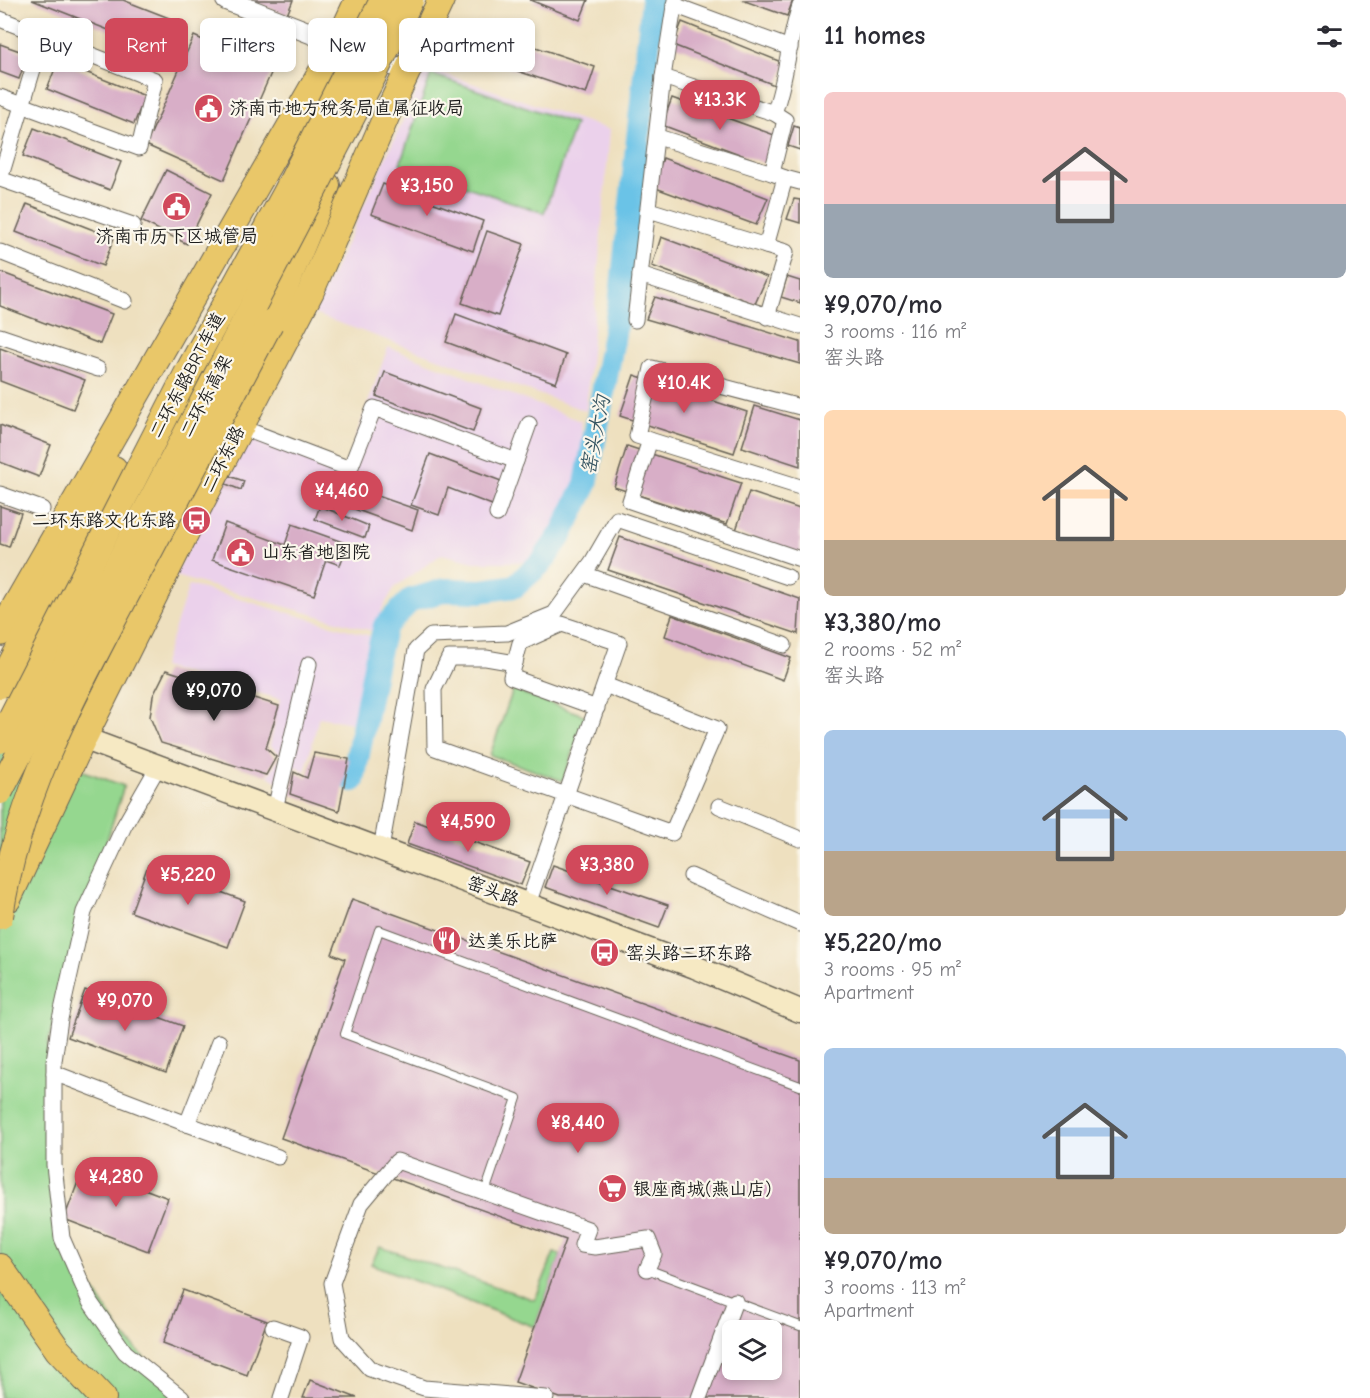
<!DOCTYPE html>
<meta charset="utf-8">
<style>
body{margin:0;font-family:"Comic Neue","LXGW WenKai TC",sans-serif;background:#f7f7f7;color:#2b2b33;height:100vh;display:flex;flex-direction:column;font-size:22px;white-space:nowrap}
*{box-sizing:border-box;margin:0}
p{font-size:20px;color:#7c7c81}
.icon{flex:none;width:33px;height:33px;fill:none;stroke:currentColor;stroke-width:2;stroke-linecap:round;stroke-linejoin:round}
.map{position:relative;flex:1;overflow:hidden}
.side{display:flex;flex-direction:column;background:#fff;width:570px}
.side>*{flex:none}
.hud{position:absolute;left:18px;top:18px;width:570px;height:54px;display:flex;gap:12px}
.buttons{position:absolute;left:722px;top:1320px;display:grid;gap:12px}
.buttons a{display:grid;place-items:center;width:60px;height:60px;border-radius:9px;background:#fff;box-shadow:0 3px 9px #0003;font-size:30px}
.price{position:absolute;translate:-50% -51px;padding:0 14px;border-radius:21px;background:#d1495b;color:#fff;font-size:20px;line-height:39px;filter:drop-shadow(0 2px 3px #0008)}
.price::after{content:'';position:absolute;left:50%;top:36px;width:18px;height:14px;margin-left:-9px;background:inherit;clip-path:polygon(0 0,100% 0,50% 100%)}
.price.current{background:#222;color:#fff}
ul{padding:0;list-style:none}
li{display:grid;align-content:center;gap:12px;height:318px;padding:0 24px}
li span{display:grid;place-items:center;height:186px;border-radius:9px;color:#555}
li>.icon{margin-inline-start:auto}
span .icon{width:108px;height:108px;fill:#fffc;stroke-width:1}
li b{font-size:26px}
h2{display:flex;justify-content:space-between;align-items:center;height:72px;padding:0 24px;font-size:26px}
.chip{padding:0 21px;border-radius:9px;background:#fff;box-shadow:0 3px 9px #0003;font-size:21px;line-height:54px}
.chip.current{background:#d1495b;color:#fff}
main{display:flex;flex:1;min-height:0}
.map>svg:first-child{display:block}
.built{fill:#ebd1eb}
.green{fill:#95d78f;stroke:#587a56;stroke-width:1.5}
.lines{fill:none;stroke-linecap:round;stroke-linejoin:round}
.river{stroke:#6ac3e7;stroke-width:24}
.building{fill:#d8aec7;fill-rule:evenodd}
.service-casing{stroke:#666155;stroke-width:10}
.minor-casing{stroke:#666155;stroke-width:17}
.tertiary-casing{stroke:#666155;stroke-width:22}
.secondary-casing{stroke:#666155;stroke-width:25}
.trunk-casing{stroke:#666155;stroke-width:28}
.service{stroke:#fff;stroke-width:8}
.minor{stroke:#fff;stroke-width:15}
.tertiary{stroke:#fff;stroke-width:20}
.secondary{stroke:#f6e9c3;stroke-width:22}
.trunk{stroke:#e9c769;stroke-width:26}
.trunk-bridge-casing{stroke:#666155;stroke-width:28;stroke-linecap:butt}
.trunk-bridge{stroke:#e9c769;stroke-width:26}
.labels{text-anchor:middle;stroke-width:4.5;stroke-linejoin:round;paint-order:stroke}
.poi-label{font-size:18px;fill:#1c1c1c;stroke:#fbf7ec;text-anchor:start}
.street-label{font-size:18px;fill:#1c1c1c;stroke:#fbf7ec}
.water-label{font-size:20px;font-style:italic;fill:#375663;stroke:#fbf7ec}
</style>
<main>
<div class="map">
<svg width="800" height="1398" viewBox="0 0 800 1398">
<rect width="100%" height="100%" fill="#fbf7ec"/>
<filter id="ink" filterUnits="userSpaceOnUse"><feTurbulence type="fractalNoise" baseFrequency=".0167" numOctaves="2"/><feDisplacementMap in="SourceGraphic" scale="12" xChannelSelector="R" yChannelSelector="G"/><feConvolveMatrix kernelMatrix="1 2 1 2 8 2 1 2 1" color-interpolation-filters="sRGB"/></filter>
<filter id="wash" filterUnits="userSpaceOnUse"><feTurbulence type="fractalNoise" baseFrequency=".008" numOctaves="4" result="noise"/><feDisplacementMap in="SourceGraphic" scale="24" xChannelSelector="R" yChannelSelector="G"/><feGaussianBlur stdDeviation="1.35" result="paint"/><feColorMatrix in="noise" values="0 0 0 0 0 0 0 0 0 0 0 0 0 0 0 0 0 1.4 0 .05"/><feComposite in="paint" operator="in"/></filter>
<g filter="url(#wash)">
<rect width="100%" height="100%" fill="#eee0bf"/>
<g class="built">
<path d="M427,68l183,62 -24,281 -272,-97z"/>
<path d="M388,347l193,74 5,63 -19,46 -43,32h-50l-32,-8 -47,33 -13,22 -6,23 -201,-56 68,-142 101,37z"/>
<path d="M189,585l185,52 -17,87 -38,-7 -14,55 -9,-6 -9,21 -19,-11 13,-21 -11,-10 10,-46 -118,-32z"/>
</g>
<g class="green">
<path d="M431,74l144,50 -31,89 -144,-49z"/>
<path d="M513,690l73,26 -23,65 -73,-26z"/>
<path d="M0,740l124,46 -51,162 -25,96 4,71 13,129 55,87 46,51 19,16h-185z"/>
<path d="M380,1247l155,53 19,-47 7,2 -26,72 -164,-63z"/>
</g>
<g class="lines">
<path class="river" d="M353,780l23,-119 9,-35 26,-26 34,-10 36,1 34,-5 27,-24 20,-29 24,-49 35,-188 32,-296"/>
</g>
<g id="blocks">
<g class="building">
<path d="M32,0h91l46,18 -12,31z"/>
<path d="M249,0h44l-6,15z"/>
<path d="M530,0h58l-8,20z"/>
<path d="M742,0h51l-6,16z"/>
<path d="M682,22l104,42 -9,22 -104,-41z"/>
<path d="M479,28l116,39 -9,27 -116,-39z"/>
<path d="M194,36l78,35 -48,109 -78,-35z"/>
<path d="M0,44l28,10 -9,25 -19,-7z"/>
<path d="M58,61l87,35 -11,28 -87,-35z"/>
<path d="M672,98l105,38 -11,28 -104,-39z"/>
<path d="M794,126l6,2v22l-12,-4z"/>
<path d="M34,128l87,34 -11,28 -87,-34z"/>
<path d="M663,158l105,40 -12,27 -103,-38z"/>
<path d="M166,170l46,23 -25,51 -46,-23z"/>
<path d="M383,184l100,37 -10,30 -102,-37z"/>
<path d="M794,199l6,1v23l-13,-4z"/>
<path d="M27,204l87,34 -11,28 -87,-34z"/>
<path d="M487,231l37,13 -26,72 -36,-13z"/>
<path d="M661,237l106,40 -12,27 -103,-38z"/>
<path d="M0,272l112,42 -12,30 -100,-38z"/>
<path d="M787,277l13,4v22l-19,-6z"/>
<path d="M655,297l145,45v22l-154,-45z"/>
<path d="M456,314l110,41 -10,28 -110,-41z"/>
<path d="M0,348l85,32 -12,29 -73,-28z"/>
<path d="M385,372l96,36 -8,24 -97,-36z"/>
<path d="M634,375l113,37 -13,41 -114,-37z"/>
<path d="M755,406l45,14v46l-58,-19z"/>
<path d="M0,425l51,20 -12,32 -39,-15z"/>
<path d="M627,446l114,37 -14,41 -113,-37z"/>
<path d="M430,454l71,27 -9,24 -44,-17 -9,27 -28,-10z"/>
<path d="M229,476l15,5 -3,9 -15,-6z"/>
<path d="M346,485l72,25 -6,20 -74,-27z"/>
<path d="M749,492l51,17v45l-65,-21z"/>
<path d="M0,506l21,7 -12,34 -9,-3z"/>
<path d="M320,506l49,20 -4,12 -50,-19z"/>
<path d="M225,523l60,22 7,-21 56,20 -8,21 -14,-5 -12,35 -102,-35z"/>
<path d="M620,537l180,62 -2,35 -190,-64z"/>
<path d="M672,615l119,43 -8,22 -118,-44z"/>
<path d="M166,670l113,36 -13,42 10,9 -10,18 -105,-32 -11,-26 3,-21z"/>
<path d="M314,753l35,6 -10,52 -49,-17 4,-22 13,6z"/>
<path d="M415,821l115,41 -9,23 -114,-41z"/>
<path d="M148,865l97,36 -17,46 -97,-35z"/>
<path d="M553,865l115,40 -9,23 -114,-41z"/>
<path d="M352,899l448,161v338h-240l-45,-16 51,-142 -285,-102 64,-179 -13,-5zM732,1330h39v40h-39z"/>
<path d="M85,990l98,36 -17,47 -98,-36z"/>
<path d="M84,1166l84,32 -20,53 -84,-32z"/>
<path d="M183,1290l84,31 -20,54 -84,-32z"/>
<path d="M310,1380l47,18h-54z"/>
</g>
</g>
</g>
<g filter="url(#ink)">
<use href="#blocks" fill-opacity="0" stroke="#666155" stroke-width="1.5"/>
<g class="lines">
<defs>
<g id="service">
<path d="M121,532l31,-59"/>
<path d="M485,1192l32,-94 -172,-64 34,-104 421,156"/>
<path d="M647,1269l153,57"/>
</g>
<g id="minor">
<path d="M674,5l116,43"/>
<path d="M0,19l43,17 -43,143"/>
<path d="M663,77l111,36"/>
<path d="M0,97l139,51 16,-68 -112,-44"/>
<path d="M658,137l114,36"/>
<path d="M785,178l15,4"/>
<path d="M0,179l133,46"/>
<path d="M649,210l117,36"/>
<path d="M0,252l125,49"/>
<path d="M640,275l160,51"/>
<path d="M767,317l19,-65 -20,-6 19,-68 -13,-5 13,-53 -11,-7c13,-35 14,-72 26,-107"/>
<path d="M635,320l28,-243 12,-77"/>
<path d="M0,336l98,33"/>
<path d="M800,407l-148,-39 -15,68 163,51"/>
<path d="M240,427l110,42 24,-61 142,53"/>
<path d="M650,440l-20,61 170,58"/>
<path d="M0,494l42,15"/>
<path d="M497,514l32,-90"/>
<path d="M584,574l200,71"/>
<path d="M515,663l-29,-5h-37l-15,31 1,59 237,85 45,-104 -112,-44"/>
<path d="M159,765l-35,61 -40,86 -24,107 -6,42v104l8,73 28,64 35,50 57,46"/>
<path d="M719,806l81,33"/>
<path d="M275,809l34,-145"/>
<path d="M381,849l35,-199 15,-14 76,-3 47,-19 38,-52 25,-43 171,58"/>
<path d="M691,876l109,48"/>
<path d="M528,904l91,-261 -57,-19 -42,19 -9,34 86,31"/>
<path d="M54,1073l133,51 32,-82"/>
<path d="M187,1124l91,33"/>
<path d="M273,1327l28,10 -20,61"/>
<path d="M546,1398l-122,-10 -54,-19 -28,-31 -10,-55 29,-79 36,-43 191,68 -6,16 13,2 53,-8 6,15 -7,15"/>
<path d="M699,1398l36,-97"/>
</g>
<path id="tertiary" d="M226,0l181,71"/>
<path id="secondary" d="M0,707l695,260 105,44"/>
<g id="trunk">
<path d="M270,323l57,-138"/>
<path d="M0,633l338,-590 20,-43"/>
<path d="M0,685l114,-216"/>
<path d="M8,899l76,-162 106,-213 121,-233 77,-179 53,-112"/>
<path d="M0,1267l58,83 45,48"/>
</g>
</defs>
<use href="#service" class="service-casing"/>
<use href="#minor" class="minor-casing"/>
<use href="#tertiary" class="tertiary-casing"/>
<use href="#secondary" class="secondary-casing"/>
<use href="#trunk" class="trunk-casing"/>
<use href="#service" class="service"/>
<use href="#minor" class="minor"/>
<use href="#tertiary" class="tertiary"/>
<use href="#secondary" class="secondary"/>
<use href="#trunk" class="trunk"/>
<defs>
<g id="trunk-bridge">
<path d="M0,740l189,-370 97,-177 97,-193"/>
<path d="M0,791l372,-713 38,-78"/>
<path d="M0,916c18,-122 75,-224 132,-332 46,-87 92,-174 138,-261"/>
</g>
</defs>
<use href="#trunk-bridge" class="trunk-bridge-casing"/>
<use href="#trunk-bridge" class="trunk-bridge"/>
</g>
</g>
<defs>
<symbol id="civic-disc" viewBox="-11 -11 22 22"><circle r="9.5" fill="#d1495b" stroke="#fbf7ec"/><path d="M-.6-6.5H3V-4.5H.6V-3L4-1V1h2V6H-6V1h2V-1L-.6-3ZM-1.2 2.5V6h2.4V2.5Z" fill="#fff"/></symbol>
<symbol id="bus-disc" viewBox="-11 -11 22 22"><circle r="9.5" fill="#d1495b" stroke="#fbf7ec"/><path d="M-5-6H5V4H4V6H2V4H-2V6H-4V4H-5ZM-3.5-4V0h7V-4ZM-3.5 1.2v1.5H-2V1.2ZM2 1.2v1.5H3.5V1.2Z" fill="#fff"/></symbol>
<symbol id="restaurant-disc" viewBox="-11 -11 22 22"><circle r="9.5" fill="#d1495b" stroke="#fbf7ec"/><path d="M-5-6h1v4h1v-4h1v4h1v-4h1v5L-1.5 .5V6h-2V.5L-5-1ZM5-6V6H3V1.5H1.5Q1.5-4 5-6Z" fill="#fff"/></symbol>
<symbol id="supermarket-disc" viewBox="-11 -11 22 22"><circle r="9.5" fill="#d1495b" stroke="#fbf7ec"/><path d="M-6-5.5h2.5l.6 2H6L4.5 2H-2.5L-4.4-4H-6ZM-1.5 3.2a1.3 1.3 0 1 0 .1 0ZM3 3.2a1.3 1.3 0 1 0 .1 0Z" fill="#fff"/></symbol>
</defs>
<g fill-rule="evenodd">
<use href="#civic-disc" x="192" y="92" width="33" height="33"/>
<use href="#civic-disc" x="160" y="190" width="33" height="33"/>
<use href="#bus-disc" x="180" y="504" width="33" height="33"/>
<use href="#civic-disc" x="224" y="536" width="33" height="33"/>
<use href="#restaurant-disc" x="430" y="924" width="33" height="33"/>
<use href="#bus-disc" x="588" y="936" width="33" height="33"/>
<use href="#supermarket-disc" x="596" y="1172" width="33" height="33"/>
</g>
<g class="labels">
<g class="poi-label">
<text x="230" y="114">济南市地方税务局直属征收局</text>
<text x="177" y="242" text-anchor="middle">济南市历下区城管局</text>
<text x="176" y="526" text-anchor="end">二环东路文化东路</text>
<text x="262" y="558">山东省地图院</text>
<text x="468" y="947">达美乐比萨</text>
<text x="626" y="959">窑头路二环东路</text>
<text x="633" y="1195">银座商城(燕山店)</text>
</g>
<g class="street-label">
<text transform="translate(187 375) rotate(-62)" y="6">二环东路BRT车道</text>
<text transform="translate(206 396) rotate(-62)" y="6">二环东高架</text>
<text transform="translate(223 459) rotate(-63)" y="6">二环东路</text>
<text transform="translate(493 891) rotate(21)" y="6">窑头路</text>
</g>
<g class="water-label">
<text transform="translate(595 435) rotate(-79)" y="7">窑头大沟</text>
</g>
</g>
</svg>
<div class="buttons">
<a><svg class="icon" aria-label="layers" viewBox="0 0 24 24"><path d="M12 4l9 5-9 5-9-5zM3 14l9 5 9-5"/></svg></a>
</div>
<b class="price" style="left:720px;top:131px">¥13.3K</b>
<b class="price" style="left:427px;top:217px">¥3,150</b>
<b class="price" style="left:684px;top:414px">¥10.4K</b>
<b class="price" style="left:342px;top:522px">¥4,460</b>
<b class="price current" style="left:214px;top:722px">¥9,070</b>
<b class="price" style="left:468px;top:853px">¥4,590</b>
<b class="price" style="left:607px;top:896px">¥3,380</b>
<b class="price" style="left:188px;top:906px">¥5,220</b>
<b class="price" style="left:125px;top:1032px">¥9,070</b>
<b class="price" style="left:578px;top:1154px">¥8,440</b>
<b class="price" style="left:116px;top:1208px">¥4,280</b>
<div class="hud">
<a class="chip">Buy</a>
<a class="chip current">Rent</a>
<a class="chip">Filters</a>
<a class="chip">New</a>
<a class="chip">Apartment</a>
</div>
</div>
<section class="side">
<h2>11 homes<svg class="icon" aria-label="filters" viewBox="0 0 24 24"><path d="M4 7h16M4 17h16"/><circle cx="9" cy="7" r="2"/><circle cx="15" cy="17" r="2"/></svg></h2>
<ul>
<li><span style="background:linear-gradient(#f6c9c9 60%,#9aa5b1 0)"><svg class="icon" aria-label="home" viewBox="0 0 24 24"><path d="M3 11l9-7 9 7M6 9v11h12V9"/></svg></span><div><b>¥9,070/mo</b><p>3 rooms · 116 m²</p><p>窑头路</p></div></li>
<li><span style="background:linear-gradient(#ffd9b3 70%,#b9a48a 0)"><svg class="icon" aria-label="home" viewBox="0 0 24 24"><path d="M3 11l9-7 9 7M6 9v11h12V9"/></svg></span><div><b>¥3,380/mo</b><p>2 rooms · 52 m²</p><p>窑头路</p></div></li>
<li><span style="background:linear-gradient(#a9c7e8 65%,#b9a48a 0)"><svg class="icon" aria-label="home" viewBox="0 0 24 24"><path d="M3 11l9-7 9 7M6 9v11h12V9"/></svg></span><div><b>¥5,220/mo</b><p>3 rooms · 95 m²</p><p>Apartment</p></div></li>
<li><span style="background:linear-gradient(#a9c7e8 70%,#b9a48a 0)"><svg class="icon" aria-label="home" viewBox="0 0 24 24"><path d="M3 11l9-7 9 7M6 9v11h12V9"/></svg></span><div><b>¥9,070/mo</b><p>3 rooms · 113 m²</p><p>Apartment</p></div></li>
</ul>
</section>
</main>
